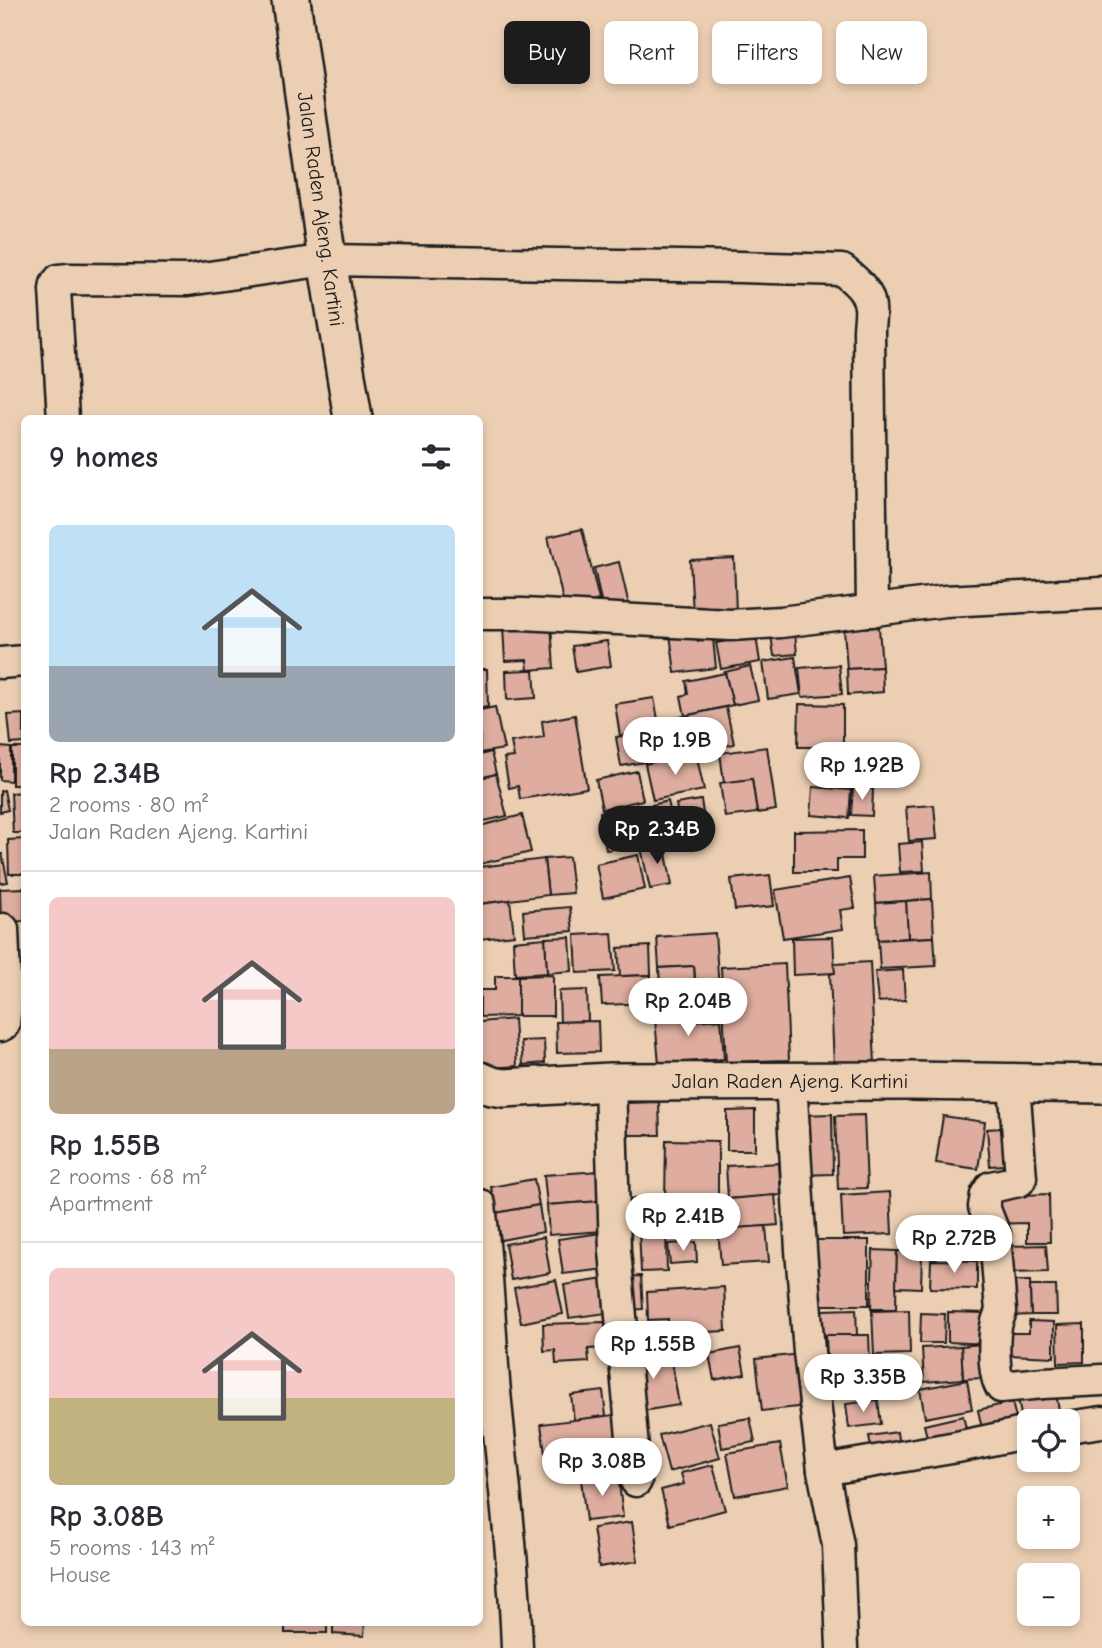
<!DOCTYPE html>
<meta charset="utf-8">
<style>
body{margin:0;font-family:"Comic Neue",sans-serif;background:#f7f7f7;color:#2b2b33;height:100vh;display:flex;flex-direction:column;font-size:26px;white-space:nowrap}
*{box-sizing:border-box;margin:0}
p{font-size:23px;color:#7c7c81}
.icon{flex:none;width:38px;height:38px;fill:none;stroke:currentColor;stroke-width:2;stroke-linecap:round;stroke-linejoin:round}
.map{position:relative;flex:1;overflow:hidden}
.details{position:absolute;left:21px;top:415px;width:462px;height:1211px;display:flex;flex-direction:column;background:#fff;border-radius:10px;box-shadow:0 4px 10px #0003}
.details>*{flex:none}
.hud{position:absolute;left:504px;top:21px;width:492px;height:63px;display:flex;gap:14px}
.fabs{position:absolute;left:1017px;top:1409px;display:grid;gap:14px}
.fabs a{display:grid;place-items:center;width:63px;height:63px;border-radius:10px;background:#fff;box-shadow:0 4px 10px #0003;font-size:35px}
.price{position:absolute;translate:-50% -60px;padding:0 16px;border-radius:24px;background:#fff;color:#222;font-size:23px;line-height:46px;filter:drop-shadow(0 2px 4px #0008)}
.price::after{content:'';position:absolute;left:50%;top:42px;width:21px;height:16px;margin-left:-10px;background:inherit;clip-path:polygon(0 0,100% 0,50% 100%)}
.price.active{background:#1c1c1c;color:#fff}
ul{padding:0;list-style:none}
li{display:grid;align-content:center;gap:14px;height:371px;padding:0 28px}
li+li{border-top:2px solid #e1e1e2}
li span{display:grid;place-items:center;height:217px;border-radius:10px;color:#555}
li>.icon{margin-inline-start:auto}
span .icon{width:126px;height:126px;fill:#fffc;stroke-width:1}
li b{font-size:30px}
h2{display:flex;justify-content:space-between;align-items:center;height:84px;padding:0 28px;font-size:30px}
.chip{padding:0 24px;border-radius:10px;background:#fff;box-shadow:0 4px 10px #0003;font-size:24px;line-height:63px}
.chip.active{background:#1c1c1c;color:#fff}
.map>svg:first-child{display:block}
.building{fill:#dead9f;stroke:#1c1c1c;stroke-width:2}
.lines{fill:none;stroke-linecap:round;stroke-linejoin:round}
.minor-casing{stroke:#1c1c1c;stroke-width:35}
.major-casing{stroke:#1c1c1c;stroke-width:42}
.minor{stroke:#eccfb3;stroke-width:30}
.major{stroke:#eccfb3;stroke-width:37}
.labels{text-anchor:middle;stroke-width:5;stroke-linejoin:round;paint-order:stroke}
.street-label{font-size:21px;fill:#1c1c1c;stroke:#eccfb3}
</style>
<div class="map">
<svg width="1102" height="1648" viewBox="0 0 1102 1648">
<rect width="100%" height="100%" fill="#eccfb3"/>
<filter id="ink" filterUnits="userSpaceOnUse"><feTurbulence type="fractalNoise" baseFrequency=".0143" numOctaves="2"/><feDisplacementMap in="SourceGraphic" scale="14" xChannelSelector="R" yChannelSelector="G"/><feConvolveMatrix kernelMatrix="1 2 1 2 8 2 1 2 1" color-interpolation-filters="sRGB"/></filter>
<g filter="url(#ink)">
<g class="building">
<path d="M582,529l17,71 -34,8 -17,-71z"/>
<path d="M734,558l2,55 -43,2 -3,-55z"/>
<path d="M619,562l10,43 -26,6 -9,-43z"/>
<path d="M551,624l3,44 -26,2 -1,-10 -22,1 -2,-34z"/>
<path d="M879,627l3,40 -35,2 -3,-40z"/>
<path d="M697,631l1,10 15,-2 3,29 -41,5 -5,-39z"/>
<path d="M795,633l2,21 -23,2 -3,-21z"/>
<path d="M756,636l4,26 -39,7 -5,-26z"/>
<path d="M607,641l4,25 -35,6 -4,-26z"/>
<path d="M795,657l6,37 -33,5 -5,-37z"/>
<path d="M839,665l3,29 -40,3 -3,-29z"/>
<path d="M750,666l8,34 -25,5 -8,-33z"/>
<path d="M882,667l1,25 -35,3 -1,-26z"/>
<path d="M480,669h7l1,38 -8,1z"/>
<path d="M528,670h6l2,28 -29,2 -1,-29z"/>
<path d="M725,673l8,32 -48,11 -4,-20 7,-2 -2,-13z"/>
<path d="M654,698l6,32 -40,6 -5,-32z"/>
<path d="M799,704l44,1v42h-45z"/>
<path d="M495,707l9,42 -24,4v-43z"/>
<path d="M726,707l8,37 -51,11 -8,-37z"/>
<path d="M24,714v29l-13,1 -3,-29z"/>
<path d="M575,715l12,73 -67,11 -2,-13 -9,2 -5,-30 10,-1 -3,-15 33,-5 -2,-16z"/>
<path d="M652,731l4,29 -35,6 -5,-29z"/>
<path d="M0,747l11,1v33l-11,-1z"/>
<path d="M767,747l9,63 -19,3 -5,-34 -28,4 -4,-30z"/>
<rect x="12" y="748" width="12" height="37"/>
<path d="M491,752l5,22 -16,4v-23z"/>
<path d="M696,753l8,37 -51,10 -8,-36z"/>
<path d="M637,771l6,29 -41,9 -6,-29z"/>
<path d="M496,774l11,42 -27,6v-44z"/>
<path d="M752,779l5,34 -32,4 -5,-34z"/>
<path d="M813,787l38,3 -2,28 -38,-3z"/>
<path d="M853,788l20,1 -1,27 -21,-1z"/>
<path d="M4,790l4,20 -8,2v-21z"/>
<path d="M24,792v41h-11l-2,-40z"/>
<path d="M701,800l5,32 -24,5 -6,-33z"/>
<path d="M668,801l7,30 -41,9 -7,-29z"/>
<path d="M934,805l3,34 -28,2 -3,-34z"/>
<path d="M625,807l6,40 -25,3 -6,-38z"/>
<path d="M522,815l9,37 -51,12v-38z"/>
<path d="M862,830v29h-25v13h-43v-41z"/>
<path d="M24,839v35h-15l-1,-34z"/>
<path d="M922,842l2,29 -24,1 -2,-28z"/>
<path d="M664,843l8,42 -22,4 -9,-41z"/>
<path d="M2,854l6,28 -8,1v-28z"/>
<path d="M638,855l7,34 -42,9 -7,-34z"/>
<path d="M569,857l4,36 -25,2 -4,-36z"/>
<path d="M544,859l4,36 -68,9v-37z"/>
<path d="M931,872l1,27 -56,4 -2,-27z"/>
<path d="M770,875l4,31 -39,4 -4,-31z"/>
<path d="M850,878l5,30 -15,2 3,19 -60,9 -8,-48z"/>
<path d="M24,888v33l-23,1 -1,-33z"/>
<path d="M932,899l2,38 -26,1 -2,-37z"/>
<path d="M510,900l4,35 -34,4v-35z"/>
<path d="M906,901l2,37 -30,2 -2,-37z"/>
<path d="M570,907l3,24 -48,4 -2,-24z"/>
<path d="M612,933l3,38 -38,2 -2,-38z"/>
<path d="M715,933l4,56 -23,1 -2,-24 -35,2 -2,-31z"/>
<path d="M570,937l2,34 -25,2 -2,-35z"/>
<path d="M833,937l2,36 -42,2 -1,-37z"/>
<path d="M934,937l2,29 -56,3 -2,-29z"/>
<path d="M545,938l2,35 -32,2 -2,-34z"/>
<path d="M650,946l1,29 -31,1 -2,-28z"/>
<path d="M870,962l5,102 -41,1 -4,-91 5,-1 -1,-9z"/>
<path d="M785,964l4,96 -63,2 -5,-95z"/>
<path d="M694,966l1,17 -35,2 -1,-17z"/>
<path d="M903,970l2,30 -27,2 -3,-30z"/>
<path d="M553,975v41h-35v-40z"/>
<path d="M651,975l1,28 -50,2 -2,-28z"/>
<path d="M495,976h23v40l-38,1v-27h15z"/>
<path d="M587,990l1,31 -28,1 -1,-31z"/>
<path d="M709,992l2,23 -18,2 -2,-23z"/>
<path d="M691,1004l2,17 28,-2 3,40 -65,5 -4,-45 15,-1 -1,-12z"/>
<path d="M514,1019l3,47 -37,3v-47z"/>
<path d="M598,1021l1,31 -42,1 -1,-31z"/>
<path d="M544,1040l1,23 -22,2 -2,-24z"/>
<path d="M659,1102l1,33h-34l-8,-24h8v-8z"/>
<path d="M755,1110v40h-28v-39z"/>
<path d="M832,1114l1,60 -33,1 -1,-60z"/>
<path d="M864,1115l3,73 -29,1 -3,-73z"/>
<path d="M943,1116l42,6 -7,47 -42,-6z"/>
<path d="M1016,1127l2,37 -28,2 -3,-37z"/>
<path d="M666,1140l52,1v61l-53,-1z"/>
<path d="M779,1163l2,32 -53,4 -2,-33z"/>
<path d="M599,1171l2,30 -54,4 -3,-30z"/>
<path d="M534,1179l5,26 -43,8 -5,-26z"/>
<path d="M890,1192l2,42 -49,2 -2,-41z"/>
<path d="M1049,1194l1,48h-23v-19l-36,1 -1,-28z"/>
<path d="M775,1195l3,30 -47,4 -3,-30z"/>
<path d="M655,1197l2,26 -36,4 -2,-27z"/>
<path d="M601,1201l2,30 -54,4 -2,-30z"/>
<path d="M539,1205l4,27 -42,8 -5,-27z"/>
<path d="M766,1226l3,36 -48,3 -3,-36z"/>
<path d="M639,1230h27l1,41 -26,1z"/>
<path d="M601,1233l5,36 -43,5 -5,-35z"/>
<path d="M544,1237l6,36 -39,7 -6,-36z"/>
<rect x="816" y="1240" width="53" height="65"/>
<path d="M696,1242l1,20 -27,2 -2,-20z"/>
<path d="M1046,1245l2,27 -43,1 -2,-27z"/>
<path d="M873,1250l24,1 -1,58h-25z"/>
<path d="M897,1251l25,1 -1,36 -25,-1z"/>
<path d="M931,1260l46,1v28l-47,-1z"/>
<path d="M641,1276l2,33 -21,1 -1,-33z"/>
<path d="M611,1278l4,34 -46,6 -5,-33z"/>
<path d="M556,1280l7,34 -42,9 -7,-35z"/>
<path d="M1004,1281h26l1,34 -26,1z"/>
<path d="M1030,1286h26l1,29h-26z"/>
<path d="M724,1287l2,44 -58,3v-15l-20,1 -1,-28z"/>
<path d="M856,1309l1,26h-35l-1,-25z"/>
<path d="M909,1310l1,44 -36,1 -2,-44z"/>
<path d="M948,1312l40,1v31l-40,-2z"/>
<path d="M921,1313l24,1 -1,29h-24z"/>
<path d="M1029,1321l25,1v35l-48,-2v-22h23z"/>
<path d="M605,1322l2,26 -19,1 1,13 -33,2 -1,-14 -11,1 -1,-27z"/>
<path d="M1084,1324v38l-26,1 -1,-38z"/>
<path d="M826,1335h43l1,25 -43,1z"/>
<path d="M982,1344l2,34 -21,1 -2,-33z"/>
<path d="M961,1346l2,33 -39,3 -2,-34z"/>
<path d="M740,1348l5,26 -31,6 -5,-26z"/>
<path d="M670,1350l9,55 -43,7 -9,-55z"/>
<path d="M800,1354l6,52 -44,5 -6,-52z"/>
<path d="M899,1363l1,33 -41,2 -1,-34z"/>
<path d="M967,1380l5,29 -47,9 -5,-29z"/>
<path d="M603,1391l3,25 -32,4 -3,-25z"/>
<path d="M1056,1394l5,27h-32l-5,9 -6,-30z"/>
<path d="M878,1400l3,24 -32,4 -3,-24z"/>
<path d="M1012,1402l7,29 -35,7 -6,-28z"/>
<path d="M621,1414l3,30 -79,10 -4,-30z"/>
<path d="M963,1416l6,24 -39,9 -6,-24z"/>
<path d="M750,1418l5,24 -33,6 -4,-25z"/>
<path d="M710,1422l10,36 -51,14 -10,-37z"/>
<path d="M897,1432l3,22 -27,4 -4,-22z"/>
<path d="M780,1444l8,42 -53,10 -8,-43z"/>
<path d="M624,1446l4,27 -56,7 -4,-27z"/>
<path d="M568,1453l4,27 -18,2 -4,-27z"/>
<path d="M713,1465l12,45 -55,15 -9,-35 23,-6 -3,-11z"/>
<path d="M618,1474l5,43 -37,4 -5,-42z"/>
<path d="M632,1522l6,39 -39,6 -6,-39z"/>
<rect x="285" y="1622" width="42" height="11"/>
<path d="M333,1622h32l-1,14 -31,-2z"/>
</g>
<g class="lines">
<defs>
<g id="minor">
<path d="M63,418l-8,-128 1,-6 3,-4 10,-1 119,1 139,-20 413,7 102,3c12,9 27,21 28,37 1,7 -1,16 -1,24l3,280"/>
<path d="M480,614h43l207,11 51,-3 164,-21 157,-8"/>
<path d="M0,663l24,-2"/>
<path d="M0,1026l4,-2 2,-19 -3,-76"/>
<path d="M791,1081l10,169 8,102 14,118 15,75 4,103"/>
<path d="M610,1082l5,169 21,230"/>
<path d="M1014,1083l7,95 -2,3 -28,6 -5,8 -2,12 11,28 6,76c-1,4 -3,7 -4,11 -4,15 -4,53 4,65l42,-4 59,-3"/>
<path d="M480,1205c7,58 10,117 14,176 8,89 20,178 23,267"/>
<path d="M1068,1427l34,-5"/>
<path d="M823,1470l134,-23 72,-15"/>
</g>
<g id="major">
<path d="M291,0l36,260 26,158"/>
<path d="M480,1081l12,5 12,2 106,-6 301,-1 191,3"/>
</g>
</defs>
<use href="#minor" class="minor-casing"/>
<use href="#major" class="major-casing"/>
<use href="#minor" class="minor"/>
<use href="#major" class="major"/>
</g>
</g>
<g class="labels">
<g class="street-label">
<text transform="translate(321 209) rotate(82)" y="7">Jalan Raden Ajeng. Kartini</text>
<text x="790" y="1088">Jalan Raden Ajeng. Kartini</text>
</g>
</g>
</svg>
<div class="fabs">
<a><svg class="icon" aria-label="locate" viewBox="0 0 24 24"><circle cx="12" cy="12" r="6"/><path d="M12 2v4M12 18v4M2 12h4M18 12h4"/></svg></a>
<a>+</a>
<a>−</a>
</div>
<b class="price" style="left:675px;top:777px">Rp 1.9B</b>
<b class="price" style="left:862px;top:802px">Rp 1.92B</b>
<b class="price active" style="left:657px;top:866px">Rp 2.34B</b>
<b class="price" style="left:688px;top:1038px">Rp 2.04B</b>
<b class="price" style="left:683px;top:1253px">Rp 2.41B</b>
<b class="price" style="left:954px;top:1275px">Rp 2.72B</b>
<b class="price" style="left:653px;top:1381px">Rp 1.55B</b>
<b class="price" style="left:863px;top:1414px">Rp 3.35B</b>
<b class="price" style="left:602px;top:1498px">Rp 3.08B</b>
<div class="hud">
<a class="chip active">Buy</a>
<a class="chip">Rent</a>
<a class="chip">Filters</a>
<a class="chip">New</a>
</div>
<section class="details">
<h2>9 homes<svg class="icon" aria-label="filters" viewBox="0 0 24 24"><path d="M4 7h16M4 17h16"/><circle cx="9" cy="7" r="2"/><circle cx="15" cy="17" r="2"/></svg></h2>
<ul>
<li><span style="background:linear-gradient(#bfe0f5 65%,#9aa5b1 0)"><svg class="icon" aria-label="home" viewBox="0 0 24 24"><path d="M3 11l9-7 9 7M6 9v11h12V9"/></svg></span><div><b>Rp 2.34B</b><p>2 rooms · 80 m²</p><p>Jalan Raden Ajeng. Kartini</p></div></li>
<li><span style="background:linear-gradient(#f6c9c9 70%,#b9a48a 0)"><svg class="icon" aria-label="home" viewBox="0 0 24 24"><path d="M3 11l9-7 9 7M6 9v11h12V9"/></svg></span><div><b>Rp 1.55B</b><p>2 rooms · 68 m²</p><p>Apartment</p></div></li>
<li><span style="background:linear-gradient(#f6c9c9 60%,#c2b280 0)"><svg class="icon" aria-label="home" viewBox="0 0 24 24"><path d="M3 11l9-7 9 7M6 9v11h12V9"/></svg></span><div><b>Rp 3.08B</b><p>5 rooms · 143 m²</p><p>House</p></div></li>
</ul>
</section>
</div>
